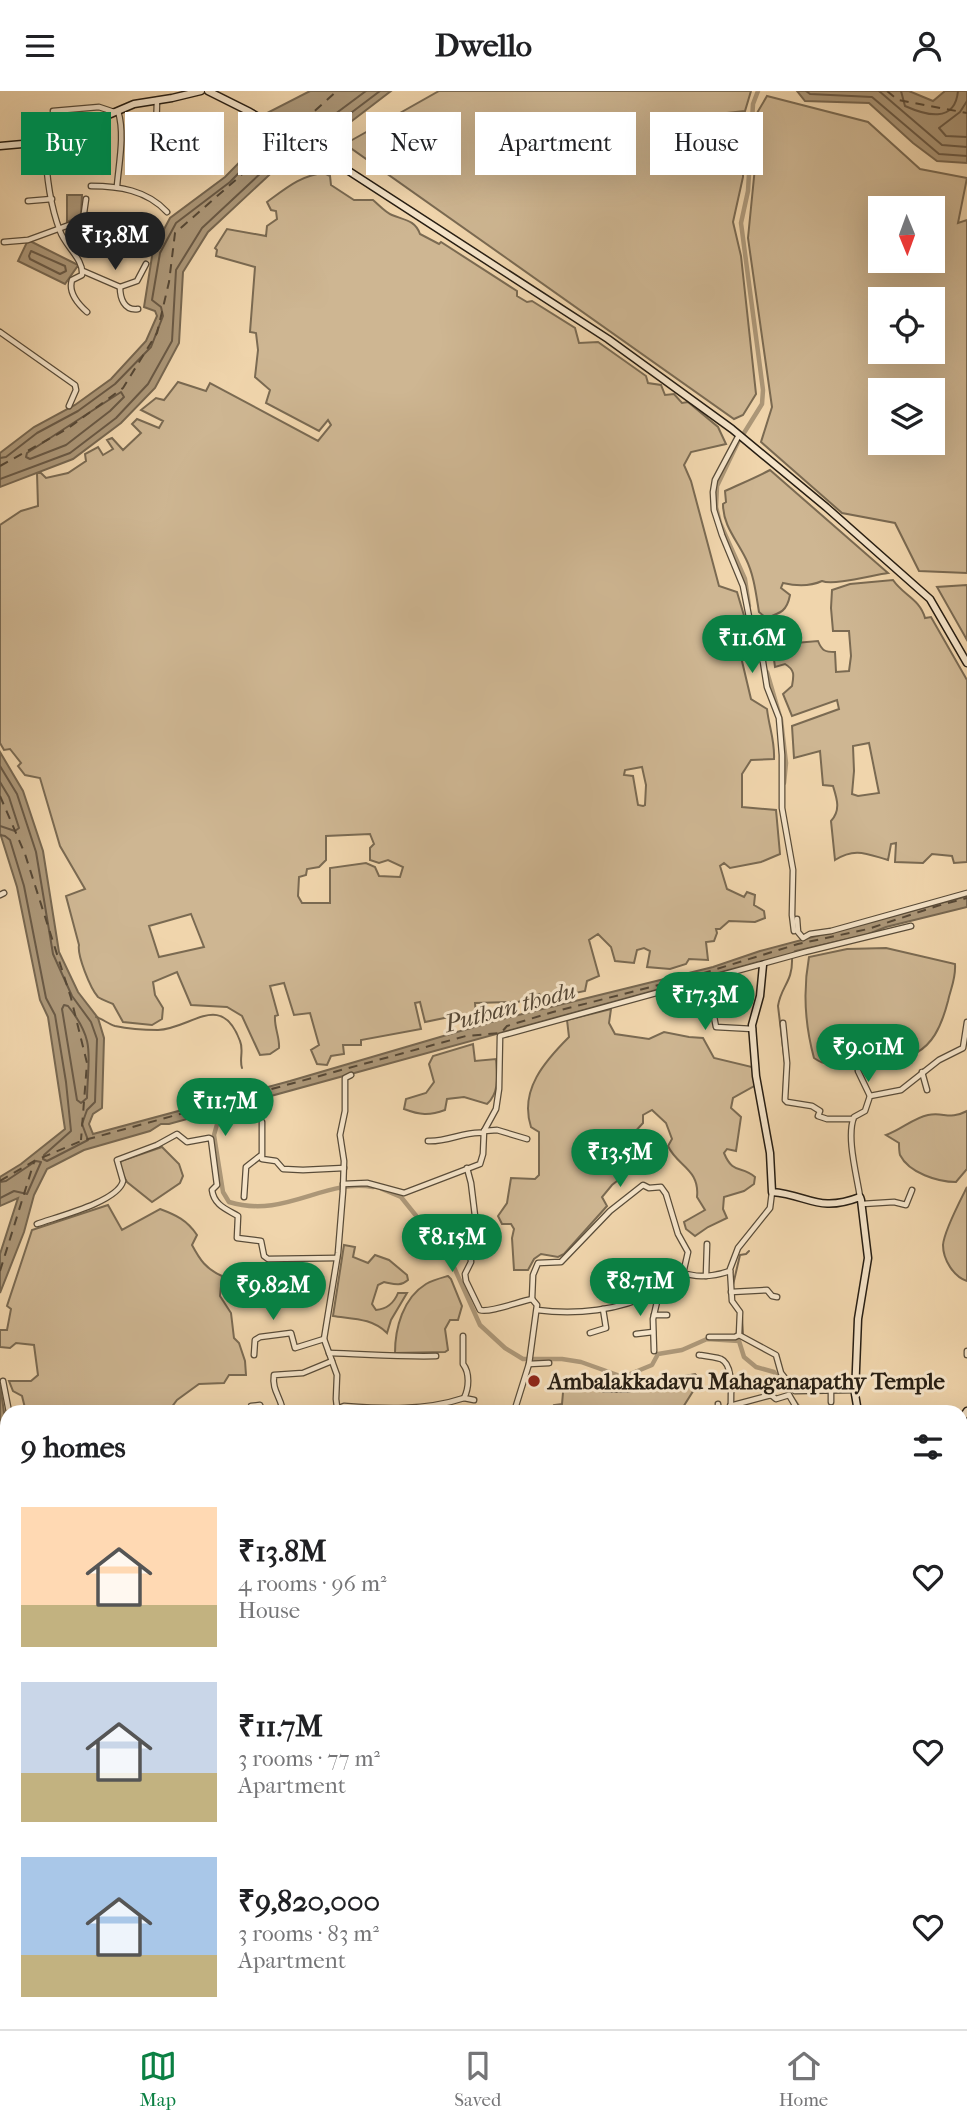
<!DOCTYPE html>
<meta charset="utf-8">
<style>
body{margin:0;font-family:"IM FELL French Canon",serif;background:#f6f6f6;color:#202124;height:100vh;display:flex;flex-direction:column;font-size:26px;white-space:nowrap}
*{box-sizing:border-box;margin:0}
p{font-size:23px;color:#757577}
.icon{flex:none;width:38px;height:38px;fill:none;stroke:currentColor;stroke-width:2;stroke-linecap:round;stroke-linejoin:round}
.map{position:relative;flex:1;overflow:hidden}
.panel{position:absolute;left:0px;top:1314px;width:968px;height:625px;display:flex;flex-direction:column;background:#fff;border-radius:21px 21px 0 0;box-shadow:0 7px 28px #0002}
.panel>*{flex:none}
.guide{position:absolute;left:21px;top:21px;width:926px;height:63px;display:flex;gap:14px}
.needle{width:46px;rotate:179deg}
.fabs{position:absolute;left:868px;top:105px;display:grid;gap:14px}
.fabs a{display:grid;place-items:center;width:77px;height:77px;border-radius:0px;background:#fff;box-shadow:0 7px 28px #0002;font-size:35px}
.price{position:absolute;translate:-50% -60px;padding:0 16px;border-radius:24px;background:#0b8043;color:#fff;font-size:23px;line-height:46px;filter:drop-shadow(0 2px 4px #0008)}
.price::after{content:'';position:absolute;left:50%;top:42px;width:21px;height:16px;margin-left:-10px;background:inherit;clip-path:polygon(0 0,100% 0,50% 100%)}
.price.active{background:#222;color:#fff}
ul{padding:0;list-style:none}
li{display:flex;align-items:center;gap:21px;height:175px;padding:0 21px}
li span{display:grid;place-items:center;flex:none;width:196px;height:140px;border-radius:0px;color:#555}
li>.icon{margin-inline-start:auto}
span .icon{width:84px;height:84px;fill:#fffc;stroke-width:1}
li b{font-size:30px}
h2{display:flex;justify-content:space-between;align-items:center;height:84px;padding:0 21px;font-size:30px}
.pill{padding:0 24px;border-radius:0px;background:#fff;box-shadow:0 7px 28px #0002;font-size:24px;line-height:63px}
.pill.active{background:#0b8043;color:#fff}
header{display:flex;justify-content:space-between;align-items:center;height:91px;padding:0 21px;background:#fff;font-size:32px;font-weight:800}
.tab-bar{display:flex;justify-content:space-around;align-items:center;height:98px;border-top:2px solid #e0e0e0;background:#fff;font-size:19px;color:#757577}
.tab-bar a{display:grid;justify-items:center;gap:4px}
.tab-bar .active{color:#0b8043}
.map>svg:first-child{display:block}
.green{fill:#ceb692;stroke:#7a6a52;stroke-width:2;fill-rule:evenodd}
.water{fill:#ac9778;stroke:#776750;stroke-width:2}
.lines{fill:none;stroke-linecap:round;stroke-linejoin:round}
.shore{stroke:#6a5a46;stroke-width:2}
.stream{stroke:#776750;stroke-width:2}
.canal{stroke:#ac9778;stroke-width:4.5}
.ferry{stroke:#564836;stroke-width:2;stroke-dasharray:9 7;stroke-linecap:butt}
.street-casing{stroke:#594c39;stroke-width:7}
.secondary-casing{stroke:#271e13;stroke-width:9}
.street{stroke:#f5e4c9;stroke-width:4.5}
.secondary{stroke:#f5e4c9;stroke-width:6}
.poi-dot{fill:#8f2418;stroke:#f5e4c9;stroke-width:2.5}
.labels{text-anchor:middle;stroke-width:6;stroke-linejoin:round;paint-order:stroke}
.poi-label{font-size:23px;font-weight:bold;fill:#271e13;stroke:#f5e4c9;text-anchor:start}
.water-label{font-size:24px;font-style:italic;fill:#564836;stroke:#f5e4c9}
</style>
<header><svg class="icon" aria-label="menu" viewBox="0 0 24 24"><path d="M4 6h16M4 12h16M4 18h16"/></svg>Dwello<svg class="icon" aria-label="person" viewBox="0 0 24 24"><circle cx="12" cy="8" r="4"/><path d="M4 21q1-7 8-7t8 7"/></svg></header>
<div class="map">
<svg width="967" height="1938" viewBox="0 0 967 1938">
<rect width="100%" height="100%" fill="#f0d5ac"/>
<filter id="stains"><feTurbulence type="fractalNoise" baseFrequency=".00286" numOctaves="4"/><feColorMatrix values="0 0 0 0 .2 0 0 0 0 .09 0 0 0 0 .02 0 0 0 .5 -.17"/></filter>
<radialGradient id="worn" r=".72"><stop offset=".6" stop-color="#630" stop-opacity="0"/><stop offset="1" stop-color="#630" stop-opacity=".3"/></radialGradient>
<g class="green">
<path d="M439,0h312l-6,20 -18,2 -17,20 33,10v34l-10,45 8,34 15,138 -13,21 -9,4 -389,-275z"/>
<path d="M767,5l101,26 52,47 47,9 -9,45 9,-3v353l-48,-2 -24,-48 -53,-10 -81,-71 11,-35 -24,-169 8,-81 1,-44zM880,117h53v53h-53zM880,208h53v53h-53zM880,299h53v53h-53z"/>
<path d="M324,82l6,3 1,9 23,15h19c5,4 12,12 19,15 12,5 23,5 28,19l19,10 2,-2 76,49v5l10,6 5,-1 43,27 4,15 19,-1 48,34 2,7 13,2 4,10 9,-1 8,9 6,-1 30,25 8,17 -35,8 -7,13 7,16 28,105 18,6 8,27 1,20 -9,1 14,59 16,10c2,18 8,32 7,50l-23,1 -9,14v33l34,3 4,44 -19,8 -31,6 -6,-5 -4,3 7,23 17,8 3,-5 8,3 -1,10 10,6 1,7 -10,4 -26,-1 -9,8h-4l1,4 -3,8 -8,1 2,18 -19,-1 -3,5 -16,5 -23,-2 3,-16 -6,-3 -7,2 -3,13 -19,-2 -4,-14 -13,-13 -9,6 10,36 -12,5 -2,10 -39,8 -7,-5 -26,10 -3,-2 -35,1 1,13h-22l-29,6 -5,-20 -5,1 6,26 -60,11v5h-18l1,9 -13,2 -4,9 -10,-1 -6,-14 8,-5 -9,-32 -16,2 -10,-32 -14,3 8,29 -3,1c-1,11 5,22 4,32l-9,6 -10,1 -18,-39 -15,-9 -36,-2 -14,-33 -24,10 2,13 8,13 -1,11 -10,6 -29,-3 -10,-18c-4,-2 -11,-4 -15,-7 -8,-9 -21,-42 -19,-52l-13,-49 19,-7 -25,-43 -20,-68 -15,-3 -7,-9 3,-3 -11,-14 -6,1 -4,-7v-218l21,-14 17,-5 -1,-33h4l5,5 22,-5 18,-12 -1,-7 13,-7 5,8 10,-6 -6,-9 5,-2 11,12 18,-17 -9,-9 5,-5 22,9 4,-7 -22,-11 15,-12 8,2 14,-18 28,9 4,-8 108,58 13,-16 -3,-5 -9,11 -53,-28 4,-13 -15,-13 3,-27 -2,-17 -6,-1 5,-65 -39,-11 1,-6 -2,-2 12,-19 39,7 1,-10 10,-7 -1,-8 -5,-1 -4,-8c18,-13 34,-27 57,-29zM642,676l4,18 -1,20 -2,1 -5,-1 -5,-29 -9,-1 1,-5zM370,743l4,10 -4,4v12l9,3 9,-3 15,7 -3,10 -21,-1 -4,-9 -9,-4 -36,5v35h-28l-4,-7 1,-19 7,-2 1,-6 12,-2 7,-7v-24zM191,823l13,33 -45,10 -10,-31z"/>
<path d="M770,379l118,103c-15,2 -55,13 -66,8 -13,6 -26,5 -39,2l-2,5 9,7c-3,16 -9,18 -24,23l-7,-6c-3,-18 -5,-37 -13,-53 -9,-19 -23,-33 -23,-55l3,-2 -1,-11c15,-7 30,-13 45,-21z"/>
<path d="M893,489c10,15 27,19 32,38l6,-1 36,63v182l-13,1 -2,-7 -20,-2 -9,9 -28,-1 1,-19 -5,1 -3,16c-21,-6 -33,-13 -53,0l-4,-39c10,-11 6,-22 2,-35l-10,-1 -3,-34 -26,7 -2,-32 47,-17 -2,-9 -45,16 -9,-22 9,-8c2,-11 3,-16 -7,-22l-10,3 -3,-22 46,-4c4,10 7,11 17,11l1,20 13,-1 2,-15 -2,-25h-16l-2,-23 1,-18 18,-6zM869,652l10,50 -21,3 -6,-2 2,-23 -1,-25z"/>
<path d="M967,494v55l-30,-53z"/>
<path d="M886,857l69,16c1,15 -4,23 -7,37 -15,58 -38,59 -93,62 -16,1 -27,5 -41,-5 -9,-33 -11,-68 -5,-101l38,-8z"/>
<path d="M611,918l-2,14 6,11 34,5 15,-7 25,5 14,1 11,20 38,9 4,18 -23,13 -2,10 10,9 -5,34 -9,-2 -3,4c9,22 17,12 31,24l-1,7 -10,7 -20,6 -1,12 4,9 -19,9 -13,9 -9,-7 -2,-7 21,-12 -8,-13c3,-28 -20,-31 -29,-51l4,-7 -6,-16 -14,-13 -9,5v8l-11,12 3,8 8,1 5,-4 8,10 -44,35 -10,12 5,9 -43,48 -6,3 -17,-3 -7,5 -6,11h-14l-2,-32 2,-9 -3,-5h-9l-4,-8 9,-13 4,-25 24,1 4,-4v-43l-8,-5c-12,-37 14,-66 38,-90l-2,-17z"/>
<path d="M473,953l2,17 21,-2c1,16 4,33 -9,45l-23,-7 -17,2 -2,11c-16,6 -25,5 -41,-1l2,-10 20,-6 8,-11 -5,-18 4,-8z"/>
<path d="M967,1020v58l-11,13c-18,0 -47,-9 -56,-27 -1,-4 -1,-8 -1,-12l-13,-8c15,-5 27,-17 42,-20 16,-3 22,5 39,-4z"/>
<path d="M162,1056l17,17 4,12 -3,7 -28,19 -25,-20 -8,-14 2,-7z"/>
<path d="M967,1096v94c-13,-4 -24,-21 -24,-36 1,-14 17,-44 24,-58z"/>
<path d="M108,1114l14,25 38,-21c16,6 27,11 37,26l-5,10c8,15 14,24 30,31l-2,20 11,17 3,25 5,5 6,18 1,14h-17l-5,8 -25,1 -22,16 -9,12h-142l-4,-16 -9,-5 -4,-10h22l7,-6 -4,-30 -18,-2 -6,5 -10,-1v-17h7l4,-21 -4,-3 25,-76z"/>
<path d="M344,1154l11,2 -2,10 15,6 7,-8 14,5 18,15 1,5c-8,7 -14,4 -24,2l-6,3 -6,19 4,6c11,-1 18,-7 22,-17h9l-16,27 -4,13c-15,-15 -34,-14 -54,-17z"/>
<path d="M448,1185l3,3 11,27 -4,14h-8l-5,9 3,21 -3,2 -50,1c0,-25 8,-55 31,-69 7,-4 15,-6 22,-8z"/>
<path d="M695,1283l5,6 -20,32h-125l-1,-7 8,-1 2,-23 20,-1 19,12h26l19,-9z"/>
<path d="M0,1364l7,41v19l-7,1z"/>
<rect x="377" y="1932" width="31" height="6"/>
</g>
<g class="water">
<path d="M310,0h81l-60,46 -49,26 -74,69 -25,40 -4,71 -24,45 -34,35 -48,36 -73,28v-34l34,-26 41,-22 36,-26 35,-38 11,-25 -2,-5 -11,-4 9,-57 17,-32 55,-41 50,-51 -10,-12z"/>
<path d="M797,0h112l24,10 12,-10h22v72l-30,-2 -24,-18 -44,-40 -64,-2z"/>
<path d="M67,104h15l-1,21 -14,6z"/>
<path d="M28,149l54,27h-5l-12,17 -47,-23z"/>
<path d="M0,661l23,39 20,60 16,101 19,40 20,26 6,20 -2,70 -9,6 -4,10 4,10 197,-53 208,-61 215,-53 47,-16 207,-55v11l-81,20 -20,8 -71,16 -2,4 -35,7 -589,162h-8l-11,7 -66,19 -37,19 -13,26 -10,37 -24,61v-39l18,-56 -18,8v-29l21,-13 44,-35 -17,-112 -8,-17 -23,-113 -17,-54z"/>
<path d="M0,1294l7,47v41l-7,-47z"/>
</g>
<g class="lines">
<g class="shore">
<path d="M806,0l4,3 62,3 67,57 28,2"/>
<path d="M879,0l63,54 25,2"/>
<path d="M901,0l4,15c20,9 50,18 53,-15"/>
<path d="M967,10l-7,11 -21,16 7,8 21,1"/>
<path d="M299,45l24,-13 43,-32"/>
<path d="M308,50l19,-10 53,-40"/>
<path d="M31,160l34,15 1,5 -6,3 -30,-15 -1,-3z"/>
<path d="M121,301l3,5 -14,14 -44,34 -36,14 -4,-2 1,-4z"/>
<path d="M0,367l6,-1 31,-24 41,-22 37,-27 36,-37 12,-31 -2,-9 -9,-7 8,-47 16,-30 54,-41 47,-48"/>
<path d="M0,388l70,-26 46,-35 32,-34 24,-43 4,-71 26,-42 75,-70 21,-12"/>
<path d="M0,675l17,28 19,58 17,102 19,42 19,26 6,17 -2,63 -8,8 -5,14 6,16 -41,21 -4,-2 1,-4 27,-24 -5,-49 -11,-67 -9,-17 -22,-112 -14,-46 -5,-4 -5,-1"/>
<path d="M0,691l9,15 10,31 -4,3 -15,-5"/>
<path d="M64,914l4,1c28,35 20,49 19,92l-6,5 -4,-3 -15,-91z"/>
<path d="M0,1091l6,-1 30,-20 5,1 -14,32 -13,-3 -14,7"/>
</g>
<g class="stream">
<path d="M96,926c7,2 12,7 19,9 14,3 29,4 43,4 33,-1 63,-40 82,11 4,9 -1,18 2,27"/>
<path d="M785,973l-7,-58c3,-20 15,-24 14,-48"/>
<path d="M783,1008l1,-19"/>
<path d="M733,1194l7,-30 6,-1 3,-3"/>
<path d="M742,1225l1,19"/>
</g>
<g class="canal">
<path d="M744,342l18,-29 1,-14 -22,-167 7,-32 5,-87 5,-13"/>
<path d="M739,349l-22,46 -1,21 4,16 25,56 4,27"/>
<path d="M752,527l9,32"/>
<path d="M767,581l14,48 5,43 -2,20"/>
<path d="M223,1012l-9,32 9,57 6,10c56,17 96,-24 144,-15"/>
<path d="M382,1098l19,8 37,46 15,22 27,60 25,23 18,11h39l19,3 42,15 29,-12 6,-11 24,-4 25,-11 32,2 5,16 12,10 18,5 28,40"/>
<path d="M277,1932v6"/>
</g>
<g class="ferry">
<path d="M887,0l11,9 69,13"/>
<path d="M291,41l46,-41"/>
<path d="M0,375l67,-37 56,-41 34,-55 12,-51 6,-49 112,-98"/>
<path d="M0,705l25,58 46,144 16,65 -6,77"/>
<path d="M0,1090l34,-20 47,-20 385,-105 35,-3 6,-7 46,-14 141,-36 104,-32 70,-15 69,-23 30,-8"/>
<path d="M0,1180l34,-109"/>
</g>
<defs>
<g id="street">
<path d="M53,20l46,-4 15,5"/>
<path d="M156,45l1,-36"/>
<path d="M45,51c1,30 4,61 15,89 5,15 24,28 22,44l-10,5c-4,12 6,24 15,32"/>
<path d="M91,95c27,0 56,4 76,26"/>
<path d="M117,95c2,-24 8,-52 1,-75"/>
<path d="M28,110l24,-2"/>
<path d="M83,129l3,-21"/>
<path d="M4,151l24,-2 52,-19 33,4"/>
<path d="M83,180l37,16 17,-6 9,-17"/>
<path d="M120,196c0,11 4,24 18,22"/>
<path d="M0,241l75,53 1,5 -7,16"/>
<path d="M739,344l-24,45 -2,12 1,18 8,25 21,51 8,41 12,35 4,25 12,31 3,37v53l11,62 -1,45 2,16"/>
<path d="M0,804l4,-2"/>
<path d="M797,828l1,13 5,6 7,-4 21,-3 136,-38"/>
<path d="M707,889l9,47 37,2"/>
<path d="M783,932l4,40 -2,37 2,2 25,4 8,5 -2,5 9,3h26"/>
<path d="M858,980l12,25"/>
<path d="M922,981l5,18"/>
<path d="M262,1031v37l14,2 7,8 20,1 41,-2"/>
<path d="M484,1040l13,-1 30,9"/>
<path d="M428,1050c20,1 37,-10 55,-8"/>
<path d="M467,1077l4,15 5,41 -6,18 1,20 -6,12 1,7 14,29c9,3 38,-8 52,-11l5,6 -8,59 -15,48"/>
<path d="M343,1093l24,-1 37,10 76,-29 3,-10 1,-23 12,-22 3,-20 1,-53 305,-84 106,-26"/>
<path d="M772,1101l-2,16 -32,40 -8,21 2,32 8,11 -1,23 37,20 5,18 14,18 60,-1"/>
<path d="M244,1106l2,-30 14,-11"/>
<path d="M860,1106c-3,-21 -14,-60 -6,-80l11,-6 5,-15 31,-6 38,-30 24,-12 4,-26"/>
<path d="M862,1113l32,-2 12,3 6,-15"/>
<path d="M37,1133c19,-7 81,-22 86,-43l-6,-21 40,-15 20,-11 10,8 22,-4 2,1 6,46 -5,5c2,15 14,19 26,26l-1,22 24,3 3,15 4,3 69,-1"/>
<path d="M706,1185l1,-32"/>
<path d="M731,1201l36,-2 5,6 5,1"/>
<path d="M532,1208l1,-24 5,-12 23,-1 49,-51 33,-26 6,3 12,-1 5,7 12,40 10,18 -5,22"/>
<path d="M537,1219c38,5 83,1 118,-18 8,-5 12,-15 21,-18 9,-2 18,3 27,2 9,0 18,-2 27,-5"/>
<path d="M654,1224h13"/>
<path d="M590,1242l16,-5 -3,-19"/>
<path d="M636,1243l17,-2"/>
<path d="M709,1246h26l4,-2"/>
<path d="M654,1260l-1,-32 7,-30"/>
<path d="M967,1260v4"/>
<path d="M329,1262c36,1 71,4 107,3"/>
<path d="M254,1264l1,-15 5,-3 31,-4 4,15 29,-9"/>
<path d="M699,1264c7,1 15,2 22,4 14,6 9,40 10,53"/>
<path d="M529,1273l20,-1"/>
<path d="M3,1290l6,31"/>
<path d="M831,1299v12"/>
<path d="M789,1304l10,17"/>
<path d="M464,1307l10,2"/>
<path d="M718,1313l1,8"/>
<path d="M730,1315l41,-11 5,4 13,-4"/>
<path d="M282,1316c-3,-12 -10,-18 -8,-32l29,-2 29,-12"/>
<path d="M339,1317l5,-2c40,3 81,5 120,-8 5,-10 6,-25 -1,-34v-28"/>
<path d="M250,1321l1,-6 9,-1 2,7"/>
<path d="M342,1321l-5,-5 -1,-8 1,-24 -13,-36 14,-86 5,-62 1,-30 -4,-26 5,-24v-33l6,-3"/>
<path d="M961,1381h6"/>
<path d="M961,1525l6,-20"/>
<path d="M0,1526l7,20"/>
<path d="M2,1602h5"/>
<path d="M0,1638l7,-1"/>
<path d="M0,1855h7"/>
<path d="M0,1917l7,-1"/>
<path d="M58,1932l1,6"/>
<path d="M363,1932l1,6"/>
<path d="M564,1932l8,6"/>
<path d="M751,1932l1,6"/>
<path d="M937,1933l30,3"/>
<path d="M813,1937l7,1"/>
<path d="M115,1938l1,-6"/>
<path d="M162,1938l33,-6"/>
<path d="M249,1938v-6"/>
<path d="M545,1938l3,-6"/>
</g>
<g id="secondary">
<path d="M208,0l42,21 91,54 267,173 124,90 94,78 104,92 37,64"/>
<path d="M0,55l45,-4 89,-38 38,-6 29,-7"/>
<path d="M763,874l-3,31 -8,29 1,13 3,38 14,77 2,39c37,3 46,21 88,5l1,3 7,58 -10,61 -3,75 3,18"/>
<path d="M961,1329l6,-9"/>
<path d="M961,1699l6,1"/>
<path d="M0,1708l7,-1"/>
<path d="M465,1938l10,-6"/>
</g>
</defs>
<use href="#street" class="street-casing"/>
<use href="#secondary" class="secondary-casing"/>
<use href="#street" class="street"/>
<use href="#secondary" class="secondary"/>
</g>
<circle class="poi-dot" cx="534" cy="1290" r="7"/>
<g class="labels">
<g class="poi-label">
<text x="548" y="1298">Ambalakkadavu Mahaganapathy Temple</text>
</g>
<g class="water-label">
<text transform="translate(510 916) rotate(-15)" y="8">Puthan thodu</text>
</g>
</g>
<rect width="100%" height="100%" filter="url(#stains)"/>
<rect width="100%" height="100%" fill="url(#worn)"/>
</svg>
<div class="fabs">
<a><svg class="needle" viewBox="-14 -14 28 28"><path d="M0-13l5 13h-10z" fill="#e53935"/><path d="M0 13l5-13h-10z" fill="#757577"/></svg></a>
<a><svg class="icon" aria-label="locate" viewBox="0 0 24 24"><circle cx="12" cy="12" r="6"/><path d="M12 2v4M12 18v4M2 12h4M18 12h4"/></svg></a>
<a><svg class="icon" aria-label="layers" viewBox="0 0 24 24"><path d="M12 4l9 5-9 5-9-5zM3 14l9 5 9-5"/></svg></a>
</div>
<b class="price active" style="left:115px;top:181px">₹13.8M</b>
<b class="price" style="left:752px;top:584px">₹11.6M</b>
<b class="price" style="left:705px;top:941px">₹17.3M</b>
<b class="price" style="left:868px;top:993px">₹9.01M</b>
<b class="price" style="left:225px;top:1047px">₹11.7M</b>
<b class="price" style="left:620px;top:1098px">₹13.5M</b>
<b class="price" style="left:452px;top:1183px">₹8.15M</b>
<b class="price" style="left:640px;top:1227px">₹8.71M</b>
<b class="price" style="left:273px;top:1231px">₹9.82M</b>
<div class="guide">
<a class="pill active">Buy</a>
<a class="pill">Rent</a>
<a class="pill">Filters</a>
<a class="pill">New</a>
<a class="pill">Apartment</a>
<a class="pill">House</a>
</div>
<section class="panel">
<h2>9 homes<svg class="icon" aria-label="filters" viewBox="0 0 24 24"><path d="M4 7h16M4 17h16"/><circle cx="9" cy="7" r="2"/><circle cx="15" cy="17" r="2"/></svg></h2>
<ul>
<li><span style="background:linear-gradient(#ffd9b3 70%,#c2b280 0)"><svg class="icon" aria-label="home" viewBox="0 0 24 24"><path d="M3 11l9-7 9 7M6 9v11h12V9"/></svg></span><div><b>₹13.8M</b><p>4 rooms · 96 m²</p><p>House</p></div><svg class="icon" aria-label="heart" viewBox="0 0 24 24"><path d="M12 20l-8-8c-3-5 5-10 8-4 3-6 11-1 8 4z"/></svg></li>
<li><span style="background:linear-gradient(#c9d6e8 65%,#c2b280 0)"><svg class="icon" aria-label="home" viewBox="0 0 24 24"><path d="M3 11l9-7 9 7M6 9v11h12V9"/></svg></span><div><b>₹11.7M</b><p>3 rooms · 77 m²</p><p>Apartment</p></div><svg class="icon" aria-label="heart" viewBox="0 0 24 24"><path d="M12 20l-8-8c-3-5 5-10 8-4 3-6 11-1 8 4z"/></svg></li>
<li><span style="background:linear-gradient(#a9c7e8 70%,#c2b280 0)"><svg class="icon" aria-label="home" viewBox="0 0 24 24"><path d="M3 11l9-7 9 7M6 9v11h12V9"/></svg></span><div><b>₹9,820,000</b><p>3 rooms · 83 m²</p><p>Apartment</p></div><svg class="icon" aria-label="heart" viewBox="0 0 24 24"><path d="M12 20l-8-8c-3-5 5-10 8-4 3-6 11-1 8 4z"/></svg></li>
</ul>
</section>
</div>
<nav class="tab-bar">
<a class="active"><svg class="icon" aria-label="map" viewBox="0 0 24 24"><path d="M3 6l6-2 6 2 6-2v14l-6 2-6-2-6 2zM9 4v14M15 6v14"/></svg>Map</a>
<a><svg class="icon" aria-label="saved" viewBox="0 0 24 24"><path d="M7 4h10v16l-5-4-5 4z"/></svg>Saved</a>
<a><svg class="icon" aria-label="home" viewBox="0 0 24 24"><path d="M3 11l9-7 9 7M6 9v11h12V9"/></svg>Home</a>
</nav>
